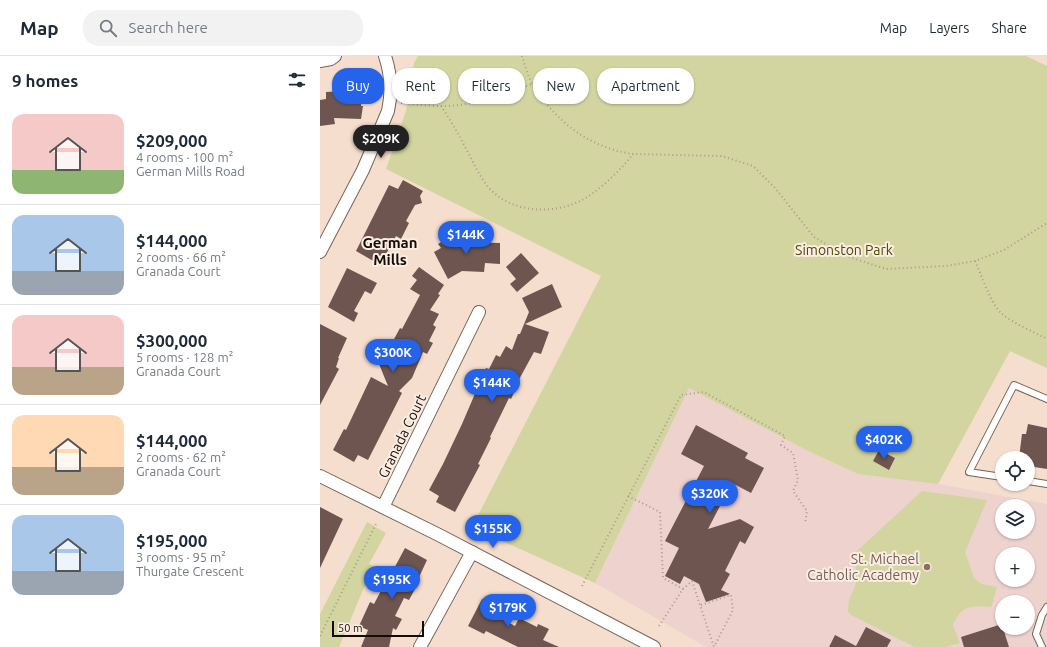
<!DOCTYPE html>
<meta charset="utf-8">
<style>
body{margin:0;font-family:Ubuntu,sans-serif;background:#f2f2f3;color:#1f2937;height:100vh;display:flex;flex-direction:column;font-size:15px;white-space:nowrap}
*{box-sizing:border-box;margin:0}
p{font-size:13px;color:#747a83}
.icon{flex:none;width:22px;height:22px;fill:none;stroke:currentColor;stroke-width:2;stroke-linecap:round;stroke-linejoin:round}
.map{position:relative;flex:1;overflow:hidden}
.side{display:flex;flex-direction:column;background:#fff;width:320px}
.side>*{flex:none}
.banner{position:absolute;left:12px;top:12px;width:380px;height:36px;display:flex;gap:8px}
.buttons{position:absolute;left:675px;top:395px;display:grid;gap:8px}
.buttons a{display:grid;place-items:center;width:40px;height:40px;border-radius:50%;background:#fff;box-shadow:0 1px 3px #0004;font-size:20px}
.scale{position:absolute;left:12px;bottom:10px;width:92px;box-sizing:border-box;padding-left:4px;border:2px solid #130b06;border-top:0;font-size:11px;line-height:14px;white-space:nowrap;color:#130b06;-webkit-text-stroke:3px #fcede3;paint-order:stroke}
.price{position:absolute;translate:-50% -34px;padding:0 9px;border-radius:14px;background:#2563eb;color:#fff;font-size:13px;line-height:26px;filter:drop-shadow(0 1px 2px #0008)}
.price::after{content:'';position:absolute;left:50%;top:24px;width:12px;height:9px;margin-left:-6px;background:inherit;clip-path:polygon(0 0,100% 0,50% 100%)}
.price.current{background:#222;color:#fff}
ul{padding:0;list-style:none}
li{display:flex;align-items:center;gap:12px;height:100px;padding:0 12px}
li+li{border-top:1px solid #e0e1e3}
li span{display:grid;place-items:center;flex:none;width:112px;height:80px;border-radius:12px;color:#555}
li>.icon{margin-inline-start:auto}
span .icon{width:48px;height:48px;fill:#fffc;stroke-width:1}
li b{font-size:17px}
h2{display:flex;justify-content:space-between;align-items:center;height:48px;padding:0 12px;font-size:17px}
.pill{padding:0 14px;border-radius:16px;background:#fff;box-shadow:0 1px 3px #0004;font-size:14px;line-height:36px}
.pill.current{background:#2563eb;color:#fff}
header{display:flex;align-items:center;gap:24px;box-sizing:border-box;height:56px;padding:0 20px;background:#fff;border-bottom:1px solid #e0e1e3}
header strong{font-size:19px}
nav{display:flex;gap:22px;margin-inline-start:auto;font-size:14px}
.search{width:280px;height:36px;background:#f2f2f3;display:flex;align-items:center;gap:10px;box-sizing:border-box;padding:0 14px;border-radius:16px;color:#747a83;font-size:15px}
main{display:flex;flex:1;min-height:0}
.map>svg:first-child{display:block}
.education{fill:#edd2ce;fill-rule:evenodd}
.green{fill:#d2d59f}
.building{fill:#6e554f}
.lines{fill:none;stroke-linecap:round;stroke-linejoin:round}
.service-casing{stroke:#776354;stroke-width:8}
.minor-casing{stroke:#776354;stroke-width:14}
.path{stroke:#ab998c;stroke-width:2;stroke-dasharray:1 3;stroke-linecap:butt}
.service{stroke:#fff;stroke-width:6}
.minor{stroke:#fff;stroke-width:12}
.education-dot{fill:#8d6e63;stroke:#fcede3;stroke-width:1.5}
.labels{text-anchor:middle;stroke-width:4;stroke-linejoin:round;paint-order:stroke}
.park-label{font-size:14px;fill:#4b4b03;stroke:#fcede3}
.street-label{font-size:14px;fill:#130b06;stroke:#fcede3}
.education-label{font-size:14px;fill:#785e54;stroke:#fcede3;text-anchor:end}
.neighbourhood-label{font-size:15px;font-weight:bold;fill:#130b06;stroke:#fcede3}
</style>
<header>
<strong>Map</strong>
<div class="search"><svg class="icon" aria-label="search" viewBox="0 0 24 24"><circle cx="10" cy="10" r="6"/><path d="M15 15l6 6"/></svg>Search here</div>
<nav><a>Map</a><a>Layers</a><a>Share</a></nav>
</header>
<main>
<section class="side">
<h2>9 homes<svg class="icon" aria-label="filters" viewBox="0 0 24 24"><path d="M4 7h16M4 17h16"/><circle cx="9" cy="7" r="2"/><circle cx="15" cy="17" r="2"/></svg></h2>
<ul>
<li><span style="background:linear-gradient(#f6c9c9 70%,#8fb573 0)"><svg class="icon" aria-label="home" viewBox="0 0 24 24"><path d="M3 11l9-7 9 7M6 9v11h12V9"/></svg></span><div><b>$209,000</b><p>4 rooms · 100 m²</p><p>German Mills Road</p></div></li>
<li><span style="background:linear-gradient(#a9c7e8 70%,#9aa5b1 0)"><svg class="icon" aria-label="home" viewBox="0 0 24 24"><path d="M3 11l9-7 9 7M6 9v11h12V9"/></svg></span><div><b>$144,000</b><p>2 rooms · 66 m²</p><p>Granada Court</p></div></li>
<li><span style="background:linear-gradient(#f6c9c9 65%,#b9a48a 0)"><svg class="icon" aria-label="home" viewBox="0 0 24 24"><path d="M3 11l9-7 9 7M6 9v11h12V9"/></svg></span><div><b>$300,000</b><p>5 rooms · 128 m²</p><p>Granada Court</p></div></li>
<li><span style="background:linear-gradient(#ffd9b3 65%,#b9a48a 0)"><svg class="icon" aria-label="home" viewBox="0 0 24 24"><path d="M3 11l9-7 9 7M6 9v11h12V9"/></svg></span><div><b>$144,000</b><p>2 rooms · 62 m²</p><p>Granada Court</p></div></li>
<li><span style="background:linear-gradient(#a9c7e8 70%,#9aa5b1 0)"><svg class="icon" aria-label="home" viewBox="0 0 24 24"><path d="M3 11l9-7 9 7M6 9v11h12V9"/></svg></span><div><b>$195,000</b><p>3 rooms · 95 m²</p><p>Thurgate Crescent</p></div></li>
</ul>
</section>
<div class="map">
<svg width="727" height="591" viewBox="0 0 727 591">
<rect width="100%" height="100%" fill="#f5decd"/>
<path class="education" d="M369,332l121,64 48,22 70,8 119,22v143h-341l-111,-64zM682,450h26v26h-26zM682,498h26v26h-26zM682,546h26v26h-26z"/>
<g class="green">
<path d="M98,0h608l21,10v302l-37,-17 -72,133 -80,-10 -48,-22 -121,-64 -94,195 -123,-56 129,-251 -215,-107 20,-58 8,-48z"/>
<path d="M602,435l65,9 -22,52 9,26 7,6 16,3 -6,20c-20,-1 -29,-3 -38,18l7,18 -15,4h-30l-64,-32 -3,-4 1,-11 7,-16v-32z"/>
<path d="M47,466l19,11 -17,31 4,2 -34,81h-19v-33z"/>
</g>
<g class="building">
<path d="M23,31h12v2h7l-1,17h2l-2,13 -27,-1 1,6 -15,2v-26l6,-1v-7l16,-1z"/>
<path d="M83,124l20,11 -3,5 2,7 -7,2 -9,16 3,2 -8,16 -5,-3 -11,20 2,1 -5,9 -26,-15 33,-66 9,4z"/>
<path d="M140,175l6,11 34,1v21l-15,-1 -1,9 -22,-1 -14,8 -14,-27 7,-4 -3,-4z"/>
<path d="M201,197l18,20 -22,19 -7,-8 6,-5 -10,-12z"/>
<path d="M99,211l25,18 -6,9 2,1 -10,15 9,4 -6,11 3,2 -7,14 4,2 -6,11 -4,-2 -11,26 -13,13 3,2 -34,67 -10,-5 -4,7 -21,-12 11,-21 2,1 25,-53 17,9 -9,-22 2,-3 6,-2 9,-17 -3,-1 7,-13 2,1 18,-34 -10,-6 7,-9 -5,-4z"/>
<path d="M27,212l30,15 -6,11 -6,-3 -11,20 4,2 -4,9 -26,-15z"/>
<path d="M232,228l10,23 -37,17 24,8 -8,22 -7,-2 -18,33 1,1 -6,13 -2,-1 -19,39 1,1 -13,26 2,1 -25,47 -19,-10 3,-6 -10,-6 14,-26 19,-40 24,-56 3,1 7,-14 4,2 6,-11 6,4 6,-16h2l9,-22 -7,-14z"/>
<path d="M0,268l27,14 -9,20h1l-3,9 3,2 -19,36z"/>
<path d="M708,368l19,4v41l-19,-3v-8h-9l3,-24h4z"/>
<path d="M376,369l52,28 -3,5 19,10 -13,25 -19,-10 -24,46 32,-10 14,8 -9,17 -5,-3 -15,30 5,3 -9,16 9,4 -24,8 -7,-18 -15,-8 -4,8 -15,-8 14,-28 -14,-7 39,-75 -23,-12z"/>
<path d="M559,394l16,8 -6,12 -16,-9z"/>
<path d="M0,451l23,12 -23,49z"/>
<path d="M85,492l22,12 -13,28 1,1 -6,11 -5,-2 -9,18 7,3 -6,11 -3,-2 -4,19h-28l7,-17 -9,-4 11,-24 4,2 9,-17 -4,-1 6,-12 5,2z"/>
<path d="M162,543l18,9 -4,8 19,10 4,-8 18,9 1,-3 11,5 -6,11 16,7h-41l-32,-16 -2,3 -16,-8z"/>
<path d="M682,568v4h1l6,19h-45l-3,-10z"/>
<path d="M546,571l25,13 -4,7h-58l6,-12 21,11z"/>
</g>
<g class="lines">
<defs>
<g id="service">
<path d="M682,421l-33,-5 45,-87 33,14"/>
<path d="M708,425l19,3"/>
<path d="M722,591l-6,-13 6,-19 5,-8"/>
</g>
<g id="minor">
<path d="M0,5l11,-2 4,-3"/>
<path d="M0,196l43,-82 25,-59c4,-18 3,-37 -3,-55"/>
<path d="M0,420l119,59 215,112"/>
<path d="M63,451l96,-195"/>
<path d="M100,591l52,-95"/>
</g>
</defs>
<use href="#service" class="service-casing"/>
<use href="#minor" class="minor-casing"/>
<g class="path">
<path d="M202,0c3,9 6,21 11,29 23,37 57,63 100,69l89,2 31,10 22,22 39,49 32,19 40,13 60,-3 29,-5 29,-11 43,-27"/>
<path d="M81,47c21,2 44,5 65,1 23,-4 44,-12 66,-20"/>
<path d="M121,50c8,12 16,25 23,39 8,14 14,29 24,42 22,25 61,28 90,15 18,-8 43,-32 55,-48"/>
<path d="M655,205c6,13 16,43 26,52 13,11 31,18 46,26"/>
<path d="M308,440l32,16 3,66 20,11"/>
<path d="M262,530l99,-191 23,-3 81,44 -4,9 12,8 5,27 -5,11 14,20 -2,13"/>
<path d="M381,549l30,-10 2,15 -18,35"/>
<path d="M339,570l24,-37 9,-8 22,66"/>
<path d="M0,580l56,-112"/>
</g>
<use href="#service" class="service"/>
<use href="#minor" class="minor"/>
</g>
<circle class="education-dot" cx="607" cy="511" r="4"/>
<g class="labels">
<g class="park-label">
<text x="524" y="199">Simonston Park</text>
</g>
<g class="street-label">
<text transform="translate(82 380) rotate(-64)" y="5">Granada Court</text>
</g>
<g class="education-label">
<text x="599" y="508">St. Michael<tspan x="599" dy="16">Catholic Academy</tspan></text>
</g>
<g class="neighbourhood-label">
<text x="70" y="192">German<tspan x="70" dy="17">Mills</tspan></text>
</g>
</g>
</svg>
<div class="buttons">
<a><svg class="icon" aria-label="locate" viewBox="0 0 24 24"><circle cx="12" cy="12" r="6"/><path d="M12 2v4M12 18v4M2 12h4M18 12h4"/></svg></a>
<a><svg class="icon" aria-label="layers" viewBox="0 0 24 24"><path d="M12 4l9 5-9 5-9-5zM3 14l9 5 9-5"/></svg></a>
<a>+</a>
<a>−</a>
</div>
<div class="scale">50 m</div>
<b class="price current" style="left:61px;top:103px">$209K</b>
<b class="price" style="left:146px;top:199px">$144K</b>
<b class="price" style="left:73px;top:317px">$300K</b>
<b class="price" style="left:172px;top:347px">$144K</b>
<b class="price" style="left:564px;top:404px">$402K</b>
<b class="price" style="left:390px;top:458px">$320K</b>
<b class="price" style="left:173px;top:493px">$155K</b>
<b class="price" style="left:72px;top:544px">$195K</b>
<b class="price" style="left:188px;top:572px">$179K</b>
<div class="banner">
<a class="pill current">Buy</a>
<a class="pill">Rent</a>
<a class="pill">Filters</a>
<a class="pill">New</a>
<a class="pill">Apartment</a>
</div>
</div>
</main>
